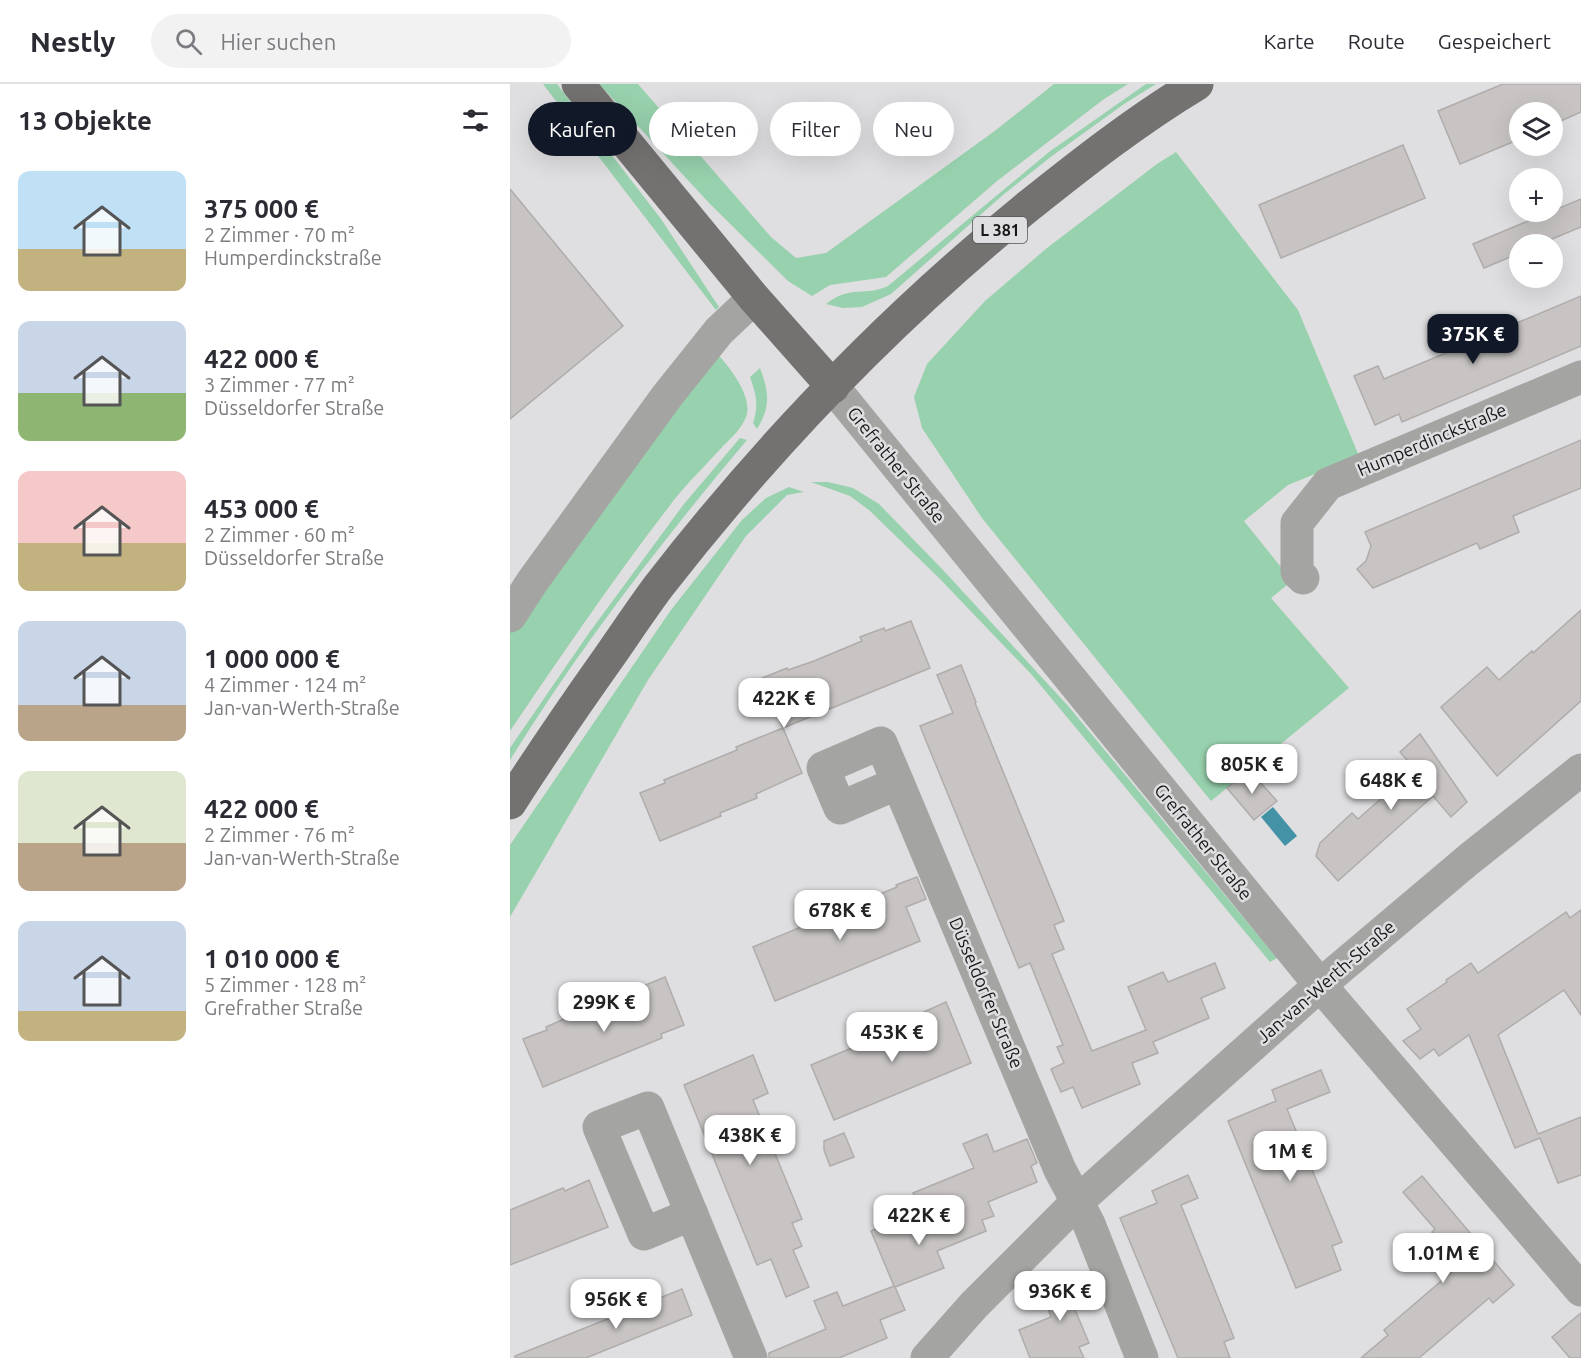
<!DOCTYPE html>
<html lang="de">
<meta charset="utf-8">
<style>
body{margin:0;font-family:Ubuntu,sans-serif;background:#f2f2f3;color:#2b2b33;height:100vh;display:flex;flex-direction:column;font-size:22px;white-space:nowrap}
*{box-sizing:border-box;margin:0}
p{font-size:20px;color:#7c7c81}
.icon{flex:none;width:33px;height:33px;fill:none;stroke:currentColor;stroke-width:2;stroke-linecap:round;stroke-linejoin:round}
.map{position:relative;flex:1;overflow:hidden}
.drawer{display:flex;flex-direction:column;background:#fff;width:510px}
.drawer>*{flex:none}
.hud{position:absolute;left:18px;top:18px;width:570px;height:54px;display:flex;gap:12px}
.controls{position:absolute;left:999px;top:18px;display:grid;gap:12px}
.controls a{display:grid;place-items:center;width:54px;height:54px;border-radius:50%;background:#fff;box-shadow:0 6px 24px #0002;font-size:30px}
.price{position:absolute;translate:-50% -51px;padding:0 14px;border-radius:12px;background:#fff;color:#222;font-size:20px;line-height:39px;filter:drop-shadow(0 2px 3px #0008)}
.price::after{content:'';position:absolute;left:50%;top:36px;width:18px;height:14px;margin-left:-9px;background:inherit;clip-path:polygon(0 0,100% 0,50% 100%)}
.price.active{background:#111827;color:#fff}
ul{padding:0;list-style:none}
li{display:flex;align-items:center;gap:18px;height:150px;padding:0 18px}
li span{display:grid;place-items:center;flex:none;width:168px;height:120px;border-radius:12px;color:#555}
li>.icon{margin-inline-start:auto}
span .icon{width:72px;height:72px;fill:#fffc;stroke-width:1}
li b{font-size:26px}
h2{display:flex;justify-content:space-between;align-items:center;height:72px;padding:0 18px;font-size:26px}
.pill{padding:0 21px;border-radius:27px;background:#fff;box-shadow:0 6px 24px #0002;font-size:21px;line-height:54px}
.pill.active{background:#111827;color:#fff}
header{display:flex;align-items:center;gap:36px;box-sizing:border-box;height:84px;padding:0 30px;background:#fff;border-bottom:2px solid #e1e1e2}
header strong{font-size:28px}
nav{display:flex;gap:33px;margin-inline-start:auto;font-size:21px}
.search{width:420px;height:54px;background:#f2f2f3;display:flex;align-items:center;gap:15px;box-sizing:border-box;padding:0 21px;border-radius:33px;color:#7c7c81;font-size:22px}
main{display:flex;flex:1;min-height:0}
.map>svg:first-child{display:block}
.green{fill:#98d1ad}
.water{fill:#4492a5}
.building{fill:#c7c4c3;stroke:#b0acac;stroke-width:1.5}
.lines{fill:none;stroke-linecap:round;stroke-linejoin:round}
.minor{stroke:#a4a4a2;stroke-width:33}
.major{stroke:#737270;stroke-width:33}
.labels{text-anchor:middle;stroke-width:5;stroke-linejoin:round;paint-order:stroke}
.shield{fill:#dfdee0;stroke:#545355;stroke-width:1.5}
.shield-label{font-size:16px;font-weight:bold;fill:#191819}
.street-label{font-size:18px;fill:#191819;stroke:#dfdee0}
</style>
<header>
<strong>Nestly</strong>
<div class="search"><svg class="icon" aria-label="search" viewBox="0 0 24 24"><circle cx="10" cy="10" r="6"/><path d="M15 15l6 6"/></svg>Hier suchen</div>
<nav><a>Karte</a><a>Route</a><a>Gespeichert</a></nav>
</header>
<main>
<section class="drawer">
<h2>13 Objekte<svg class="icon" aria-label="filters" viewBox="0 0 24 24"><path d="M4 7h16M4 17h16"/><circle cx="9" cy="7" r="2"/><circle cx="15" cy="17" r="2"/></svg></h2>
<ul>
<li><span style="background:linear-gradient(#bfe0f5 65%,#c2b280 0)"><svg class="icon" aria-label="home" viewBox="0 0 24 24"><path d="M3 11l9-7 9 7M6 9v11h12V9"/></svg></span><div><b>375 000 €</b><p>2 Zimmer · 70 m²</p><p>Humperdinckstraße</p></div></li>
<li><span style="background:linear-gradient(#c9d6e8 60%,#8fb573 0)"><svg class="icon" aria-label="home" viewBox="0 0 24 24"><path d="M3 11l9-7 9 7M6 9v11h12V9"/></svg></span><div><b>422 000 €</b><p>3 Zimmer · 77 m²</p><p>Düsseldorfer Straße</p></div></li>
<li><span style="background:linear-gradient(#f6c9c9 60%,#c2b280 0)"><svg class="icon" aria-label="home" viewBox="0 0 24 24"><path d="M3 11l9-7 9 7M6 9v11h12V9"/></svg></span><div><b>453 000 €</b><p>2 Zimmer · 60 m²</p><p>Düsseldorfer Straße</p></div></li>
<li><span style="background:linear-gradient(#c9d6e8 70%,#b9a48a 0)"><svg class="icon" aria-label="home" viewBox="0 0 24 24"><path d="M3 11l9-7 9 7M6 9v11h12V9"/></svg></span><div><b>1 000 000 €</b><p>4 Zimmer · 124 m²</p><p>Jan-van-Werth-Straße</p></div></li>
<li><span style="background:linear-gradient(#dfe7d0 60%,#b9a48a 0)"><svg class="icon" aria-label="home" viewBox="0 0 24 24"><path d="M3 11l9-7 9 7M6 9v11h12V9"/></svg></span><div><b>422 000 €</b><p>2 Zimmer · 76 m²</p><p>Jan-van-Werth-Straße</p></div></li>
<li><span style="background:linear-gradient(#c9d6e8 75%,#c2b280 0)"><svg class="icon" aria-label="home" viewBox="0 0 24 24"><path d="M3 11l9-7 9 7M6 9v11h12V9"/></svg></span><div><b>1 010 000 €</b><p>5 Zimmer · 128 m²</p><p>Grefrather Straße</p></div></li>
</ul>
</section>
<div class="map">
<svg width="1071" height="1274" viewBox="0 0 1071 1274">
<rect width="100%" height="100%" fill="#dfdee0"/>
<g class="green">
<path d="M33,0h14l104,135 58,88 -3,3z"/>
<path d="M89,0h39l133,153 25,21 30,-5 170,-123 58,-46h74l-24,15 -107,82 -111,96 -56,8 -18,11 -24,-15 -78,-77z"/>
<path d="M636,0h10l-32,20 -72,52 -48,38 -113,100 -29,13 -19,1 -17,-4c26,-20 39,-7 62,-18l161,-134z"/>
<path d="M666,68l122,158 61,146 -71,29 -44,36 48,60 -21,17 78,90 -138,113 -229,-283 -60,-90 -8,-31 13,-33 58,-63 62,-53 110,-84z"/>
<path d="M204,266c13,14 40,46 32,67 -4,11 -15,21 -23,29 -16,18 -34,35 -49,54 -58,75 -111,153 -164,231v-102z"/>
<path d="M250,284c9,24 11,38 -3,61l-4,-6c6,-18 3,-29 -3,-46z"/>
<path d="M230,354l7,2c-86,102 -167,207 -237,320v-12l79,-115 95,-129z"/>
<path d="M301,398h17l25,6 26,16 64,66 126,137 208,251 -7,4 -238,-287 -93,-97 -70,-68 -19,-14z"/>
<path d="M279,403l15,5 -17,3 -41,41 -98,144 -138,237v-72l161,-235 71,-90 24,-22z"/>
</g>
<path class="water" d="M763,723l24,29 -12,10 -24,-29z"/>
<g class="building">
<path d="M993,0h78v28l-29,13v-13h-32v27l-60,25 -22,-53z"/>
<path d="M893,61l22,53 -144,60 -22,-53z"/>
<path d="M0,105l113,137 -113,93z"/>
<path d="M1071,115v28l-41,17h-20v9l-36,15 -11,-24z"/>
<path d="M1071,212v50l-179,76 -3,-8 -24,11 -21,-49 24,-10 6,13z"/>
<path d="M1071,356v48l-68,28 6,16 -39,17 -3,-6 -104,45 -16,-19 9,-8 5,-15 -6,-14z"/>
<path d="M1071,526v91l-84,75 -56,-69 46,-40 12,13 33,-29 1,2z"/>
<path d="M401,537l19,47 -147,60 19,45 -46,21 1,4 -37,15 1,3 -61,25 -20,-48 25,-10 -1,-3 73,-30 -1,-3 47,-19 -21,-50 25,-10 1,2 26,-9 48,-20 -2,-4 24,-9 1,3z"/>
<path d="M451,581l15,37 -1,1 89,218 -10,4 10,24 -12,5 40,97 54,-21 -18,-43 35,-15 5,10 47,-19 10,25 -24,10 8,20 -56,24 5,11 -26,10 8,21 -58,24 -9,-21 -12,5 -10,-23 13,-6 -7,-16 6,-2 -33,-82 -11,5 -99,-242 33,-13 -16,-38z"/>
<path d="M910,650l47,68 -16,15 -18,-21 -95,85 -22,-25 4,-13 32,-30 6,6 45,-40 -2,-1 12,-11 -13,-15z"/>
<path d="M739,686l28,31 -23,19 -27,-32z"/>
<path d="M407,793l9,22 -20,8 14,34 -145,60 -22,-54 144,-60 -1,-2z"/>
<path d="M1071,826v105l-17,-25 -66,45 40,99 43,-17v58l-23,8 -18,-45 -25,10 -46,-113 -30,21 -5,-7 -14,10 -17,-18 18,-12 -14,-20 40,-27 -1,-2 25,-17 7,10 88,-61 4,6z"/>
<path d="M155,893l19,48 -23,9 1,4 -119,49 -20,-48 24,-9 -1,-3 23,-10 2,3 72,-29 -2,-4z"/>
<path d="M436,918l25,61 -137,57 -23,-55 115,-48 -2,-5z"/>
<path d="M243,971l15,38 -15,7 49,119 -10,4 10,23 -9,4 16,37 -23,10 -15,-38 -14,6 -73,-180z"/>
<path d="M811,986l9,22 -43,17 55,133 -10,4 9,24 -45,18 -68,-167 48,-20 -4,-11z"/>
<path d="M334,1049l10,24 -24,9 -6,-16v-9z"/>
<path d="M477,1050l7,18 33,-13 10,24 -6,3 6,16 -49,20 6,14 -12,4 4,11 -49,20 7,17 -49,19 10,23 -25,10 7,18 -48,20h-70v-5l57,-24 -12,-28 23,-9 6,14 51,-20 -23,-55 49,-21 -7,-17 61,-25 -11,-24z"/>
<path d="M678,1091l10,23 -17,7 53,133 -10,4 6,16h-52l-58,-140 37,-15 -5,-12z"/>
<path d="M912,1092l92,109 -21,18 -4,-5 -70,60h-58l27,-23 -4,-5 76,-65 -28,-33 3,-3 -32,-37z"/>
<path d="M79,1096l19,47 -98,38v-55l53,-22 2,3z"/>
<path d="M578,1189l9,23 -24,9 16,38 -10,4 5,11h-54l-11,-28 32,-13 -9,-24 12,-5v-1z"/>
<path d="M172,1205l10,26 -106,43h-71v-2z"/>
<path d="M1071,1229v45h-11l-18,-21z"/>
</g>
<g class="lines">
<g class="minor">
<path d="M323,303l487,598 261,305"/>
<path d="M793,494l-6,-6v-49l31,-39 253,-107"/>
<path d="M0,532l22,-34 135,-186 52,-65 35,-33"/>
<path d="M388,699l-58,25 -17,-40 58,-25 17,40 162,387 29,54 53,134"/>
<path d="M182,1130l-48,20 -45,-107 49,-19 103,250"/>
<path d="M417,1274l47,-53 103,-103 243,-217 148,-125 113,-90"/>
</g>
<g class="major">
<path d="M68,0l176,214 79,89"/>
<path d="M0,719c32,-50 65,-98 99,-146 16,-23 32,-47 49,-70 107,-138 233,-269 368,-379 55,-44 111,-88 171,-124"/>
</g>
</g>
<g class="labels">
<rect class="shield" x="463" y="133" width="54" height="26" rx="4.5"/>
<g class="shield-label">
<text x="490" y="152">L 381</text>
</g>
<g class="street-label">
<text transform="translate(922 356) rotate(-23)" y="6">Humperdinckstraße</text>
<text transform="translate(386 381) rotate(51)" y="6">Grefrather Straße</text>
<text transform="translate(693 758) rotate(51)" y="6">Grefrather Straße</text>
<text transform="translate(816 898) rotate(-41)" y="6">Jan-van-Werth-Straße</text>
<text transform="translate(476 909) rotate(67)" y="6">Düsseldorfer Straße</text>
</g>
</g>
</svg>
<div class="controls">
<a><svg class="icon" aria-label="layers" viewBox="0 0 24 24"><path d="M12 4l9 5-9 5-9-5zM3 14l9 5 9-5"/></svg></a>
<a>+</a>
<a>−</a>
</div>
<b class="price active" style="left:963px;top:281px">375K €</b>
<b class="price" style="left:274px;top:645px">422K €</b>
<b class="price" style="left:742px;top:711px">805K €</b>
<b class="price" style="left:881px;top:727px">648K €</b>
<b class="price" style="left:330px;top:857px">678K €</b>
<b class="price" style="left:94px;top:949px">299K €</b>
<b class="price" style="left:382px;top:979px">453K €</b>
<b class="price" style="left:240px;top:1082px">438K €</b>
<b class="price" style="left:780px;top:1098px">1M €</b>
<b class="price" style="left:409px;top:1162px">422K €</b>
<b class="price" style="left:933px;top:1200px">1.01M €</b>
<b class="price" style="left:550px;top:1238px">936K €</b>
<b class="price" style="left:106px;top:1246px">956K €</b>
<div class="hud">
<a class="pill active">Kaufen</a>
<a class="pill">Mieten</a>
<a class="pill">Filter</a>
<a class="pill">Neu</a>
</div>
</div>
</main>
